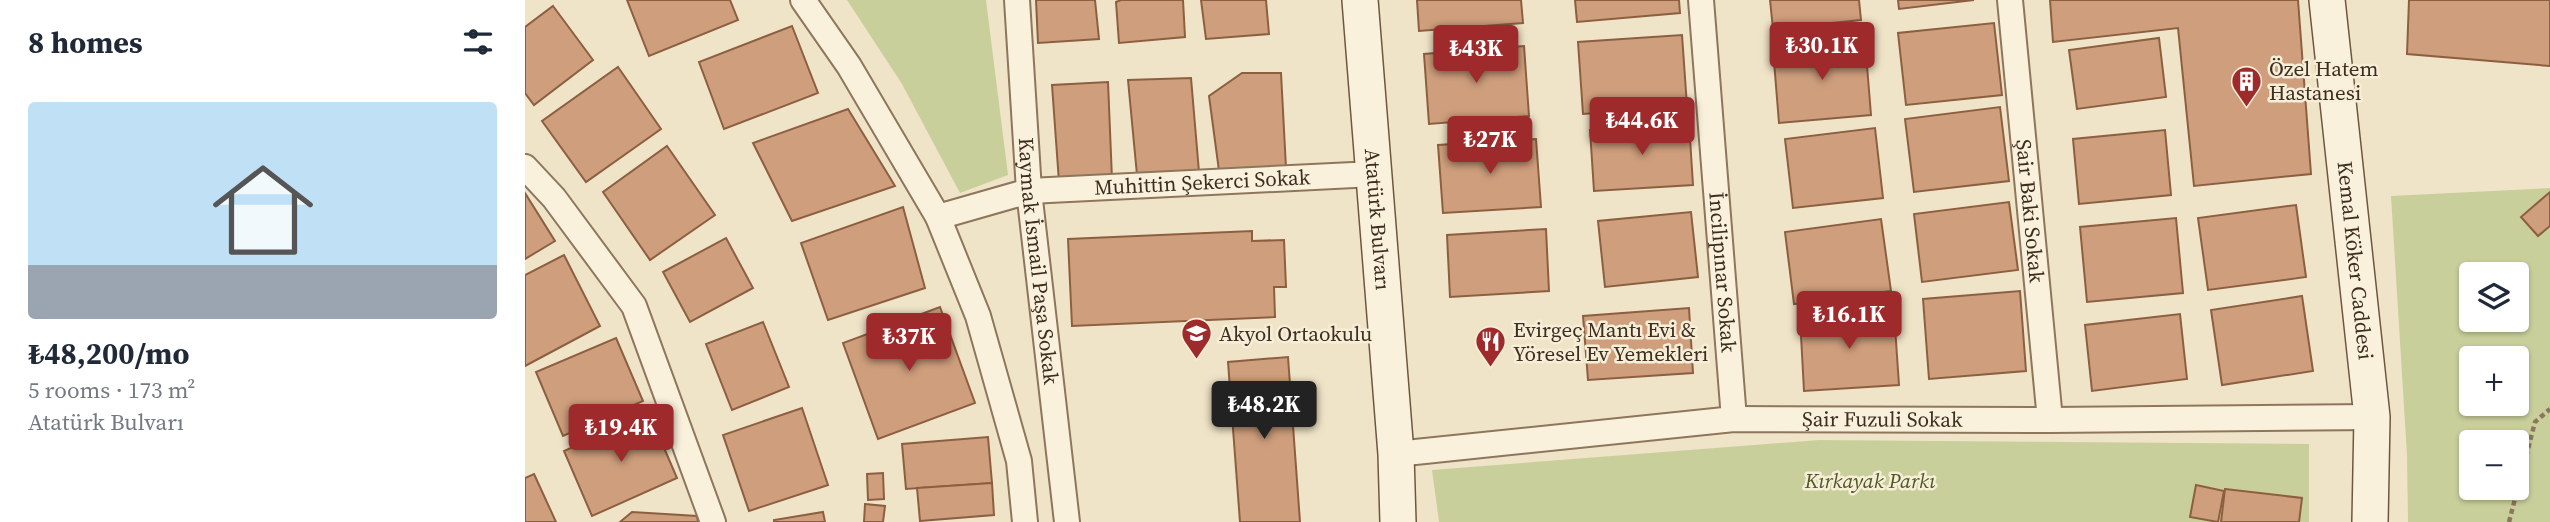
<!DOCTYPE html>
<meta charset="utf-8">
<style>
body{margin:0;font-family:"Source Serif 4",serif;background:#f6f6f7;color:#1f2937;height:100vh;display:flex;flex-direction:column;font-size:26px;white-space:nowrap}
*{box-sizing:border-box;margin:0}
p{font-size:23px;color:#747a83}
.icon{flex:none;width:38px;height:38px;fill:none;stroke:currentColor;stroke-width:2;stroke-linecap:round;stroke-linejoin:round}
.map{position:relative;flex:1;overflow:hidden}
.drawer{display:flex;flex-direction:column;background:#fff;width:525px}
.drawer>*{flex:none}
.fabs{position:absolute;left:1934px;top:262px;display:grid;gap:14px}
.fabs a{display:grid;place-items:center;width:70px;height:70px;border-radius:7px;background:#fff;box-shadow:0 2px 5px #0004;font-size:35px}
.price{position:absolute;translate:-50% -60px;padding:0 16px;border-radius:7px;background:#9e2a2b;color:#fff;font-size:23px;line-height:46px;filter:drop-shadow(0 2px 4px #0008)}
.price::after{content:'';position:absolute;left:50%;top:42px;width:21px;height:16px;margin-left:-10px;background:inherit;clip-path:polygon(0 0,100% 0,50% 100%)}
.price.on{background:#222;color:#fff}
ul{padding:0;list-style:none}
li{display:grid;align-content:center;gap:14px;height:371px;padding:0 28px}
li+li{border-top:2px solid #e0e1e3}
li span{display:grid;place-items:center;height:217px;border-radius:7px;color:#555}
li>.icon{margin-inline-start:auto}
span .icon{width:126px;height:126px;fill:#fffc;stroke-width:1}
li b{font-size:30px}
h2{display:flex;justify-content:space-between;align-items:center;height:84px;padding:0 28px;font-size:30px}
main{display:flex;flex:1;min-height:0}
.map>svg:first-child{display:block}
.green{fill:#c9cf9b;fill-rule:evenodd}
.building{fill:#cf9f7d;stroke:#8d5f41;stroke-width:2}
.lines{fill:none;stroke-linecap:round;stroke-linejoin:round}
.street-casing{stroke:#8d765c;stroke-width:28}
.secondary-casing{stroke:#6f573f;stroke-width:38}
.path{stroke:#8d765c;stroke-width:4.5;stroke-dasharray:5 3.5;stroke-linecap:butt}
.street{stroke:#faf1dc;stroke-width:24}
.secondary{stroke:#faf1dc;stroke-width:35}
.labels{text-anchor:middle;stroke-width:5;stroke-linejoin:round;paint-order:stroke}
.poi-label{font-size:21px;fill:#3d2e20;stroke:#f7eed8;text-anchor:start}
.street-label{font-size:21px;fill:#3d2e20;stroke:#f7eed8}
.park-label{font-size:21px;font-style:italic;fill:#4d5a26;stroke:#f7eed8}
</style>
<main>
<section class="drawer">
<h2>8 homes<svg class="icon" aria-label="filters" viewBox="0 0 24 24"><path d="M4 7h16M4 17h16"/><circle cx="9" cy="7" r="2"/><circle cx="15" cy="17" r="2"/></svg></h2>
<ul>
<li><span style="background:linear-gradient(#bfe0f5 75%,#9aa5b1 0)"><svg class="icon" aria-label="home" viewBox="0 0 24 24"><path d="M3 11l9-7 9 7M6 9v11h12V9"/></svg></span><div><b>₺48,200/mo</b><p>5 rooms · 173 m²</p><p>Atatürk Bulvarı</p></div></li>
</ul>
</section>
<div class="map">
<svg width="2025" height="522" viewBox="0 0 2025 522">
<rect width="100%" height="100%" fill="#f0e4c8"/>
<g class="green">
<path d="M322,0h139l22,175 -48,18 -58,-109z"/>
<path d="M2025,188v334h-142l-1,-67 -16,-259zM1946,275h46v45h-46zM1946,359h46v45h-46zM1946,443h46v45h-46z"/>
<path d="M1294,440l490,4v78h-870l-7,-52z"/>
</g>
<g class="building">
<path d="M102,0h103l8,20 -89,36z"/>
<path d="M511,0h59l4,39 -61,4z"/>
<path d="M596,0h62l2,37 -66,6 -3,-41z"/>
<path d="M676,0h65l3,34 -63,5z"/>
<path d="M892,0h104l2,23 -104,8z"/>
<path d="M1050,0h104l1,13 -103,9z"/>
<path d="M1245,0h89l2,20 -88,9z"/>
<path d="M1373,0h76l-75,9z"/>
<path d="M1525,0h248l13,174 -117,12 -16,-158 -125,14z"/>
<path d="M1884,0h141v66l-143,-12z"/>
<path d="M28,6l40,54 -59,45 -9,-12v-66z"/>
<path d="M1469,23l8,72 -96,10 -8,-72z"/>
<path d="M267,26l26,67 -94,36 -25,-67z"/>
<path d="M1157,35l5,71 -104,8 -5,-72z"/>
<path d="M1634,38l7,59 -89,12 -8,-59z"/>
<path d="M1340,41l6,74 -92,8 -6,-74z"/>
<path d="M999,46l5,70 -100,8 -5,-70z"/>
<path d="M93,67l43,62 -75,53 -44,-61z"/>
<path d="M717,73h39l5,95 -67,3 -10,-75z"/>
<path d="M666,78l8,94 -62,3 -9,-95z"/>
<path d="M583,82l4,97 -53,3 -7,-97z"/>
<path d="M1475,107l9,74 -95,11 -9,-73z"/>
<path d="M323,109l47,77 -103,35 -39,-78z"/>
<path d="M1164,123l4,62 -99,6 -4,-61z"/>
<path d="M1350,128l8,70 -90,10 -8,-69z"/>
<path d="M1640,130l6,65 -92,9 -6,-65z"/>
<path d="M1011,139l5,68 -98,6 -5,-68z"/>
<path d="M142,146l48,69 -65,45 -47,-68z"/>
<path d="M2025,192v34l-12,10 -17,-19z"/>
<path d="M0,193l30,48 -30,18z"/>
<path d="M1484,202l9,68 -96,12 -8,-68z"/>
<path d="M1771,205l10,72 -98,13 -10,-72z"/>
<path d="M378,207l22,81 -97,32 -27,-77z"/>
<path d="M1166,212l7,65 -93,10 -7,-66z"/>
<path d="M1651,218l7,75 -96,9 -7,-75z"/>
<path d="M1356,219l10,72 -97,13 -9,-72z"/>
<path d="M1021,229l3,62 -99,6 -3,-62z"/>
<path d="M727,231v10l32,-1 2,47h-12l1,30 -203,9 -4,-87z"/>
<path d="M201,238l27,50 -63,34 -27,-50z"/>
<path d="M39,255l36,71 -75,40v-91z"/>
<path d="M1495,291l6,80 -97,8 -6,-80z"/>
<path d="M1777,296l11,75 -91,14 -11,-75z"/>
<path d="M415,307l35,96 -97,36 -35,-96z"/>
<path d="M1164,308l4,65 -105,7 -5,-64z"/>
<path d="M1369,312l5,73 -95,6 -4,-74z"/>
<path d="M1655,314l7,65 -95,12 -7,-66z"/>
<path d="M238,322l26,65 -57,23 -26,-66z"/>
<path d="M91,338l27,63 -80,35 -27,-64z"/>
<path d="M763,357l12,165h-60l-12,-160z"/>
<path d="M277,408l26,77 -79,26 -26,-76z"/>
<path d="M124,413l28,65 -85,38 -28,-65z"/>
<path d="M463,437l4,46 -86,6 -4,-45z"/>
<path d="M358,473l1,26 -16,1 -1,-26z"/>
<path d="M9,474l22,48h-31v-44z"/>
<path d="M467,483l2,32 -74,6 -3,-33z"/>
<path d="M1671,485l28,6 -6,31 -28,-5z"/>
<path d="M1700,489l77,9 -3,24h-78z"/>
<path d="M340,504l20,2 -2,16h-19z"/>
<path d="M107,512l65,4 1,6h-78z"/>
<path d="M298,512l2,10h-51v-2z"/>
</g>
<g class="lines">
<defs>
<g id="street">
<path d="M278,0l46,66 89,151 40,99 41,145 6,61"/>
<path id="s1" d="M492,0l12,191 38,331"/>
<path id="s2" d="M1176,0l33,419"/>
<path id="s3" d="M1485,0l40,420"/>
<path d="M0,167l29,31 80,108 79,216"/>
<path id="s4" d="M413,217l91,-26 345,-17"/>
<path id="s5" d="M871,454l338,-35 316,1 322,-3"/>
</g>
<g id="secondary">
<path id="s6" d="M835,0l36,454 2,68"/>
<path id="s7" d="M1802,0l45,417 -2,105"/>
</g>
</defs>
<use href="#street" class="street-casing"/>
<use href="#secondary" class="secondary-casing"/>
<path class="path" d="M1984,522l26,-100 15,-13"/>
<use href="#street" class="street"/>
<use href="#secondary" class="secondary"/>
</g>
<defs>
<symbol id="building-pin" viewBox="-11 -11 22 30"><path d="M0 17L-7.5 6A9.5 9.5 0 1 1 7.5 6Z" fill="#9e2a2b" stroke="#f7eed8"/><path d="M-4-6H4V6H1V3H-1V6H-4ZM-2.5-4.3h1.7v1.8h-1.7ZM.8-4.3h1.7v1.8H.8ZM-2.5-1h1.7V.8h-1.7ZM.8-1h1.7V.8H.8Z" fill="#fff"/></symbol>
<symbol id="school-pin" viewBox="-11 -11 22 30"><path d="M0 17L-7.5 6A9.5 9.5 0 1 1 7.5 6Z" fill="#9e2a2b" stroke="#f7eed8"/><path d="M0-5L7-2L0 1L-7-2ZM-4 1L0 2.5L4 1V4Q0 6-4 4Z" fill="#fff"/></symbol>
<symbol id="restaurant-pin" viewBox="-11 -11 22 30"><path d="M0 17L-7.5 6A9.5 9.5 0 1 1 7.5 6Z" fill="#9e2a2b" stroke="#f7eed8"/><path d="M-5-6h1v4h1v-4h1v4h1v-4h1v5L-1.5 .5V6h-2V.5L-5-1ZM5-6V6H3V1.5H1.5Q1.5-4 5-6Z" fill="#fff"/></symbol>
</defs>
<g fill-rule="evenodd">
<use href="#building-pin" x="1704" y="64" width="35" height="47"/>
<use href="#school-pin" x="654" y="316" width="35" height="47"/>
<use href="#restaurant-pin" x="948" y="324" width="35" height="47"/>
</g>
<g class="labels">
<g class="poi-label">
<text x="1744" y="76">Özel Hatem<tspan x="1744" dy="24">Hastanesi</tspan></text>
<text x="988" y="337">Evirgeç Mantı Evi &amp;<tspan x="988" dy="24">Yöresel Ev Yemekleri</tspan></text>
<text x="694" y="341">Akyol Ortaokulu</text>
</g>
<g class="street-label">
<text dy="7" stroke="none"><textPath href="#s4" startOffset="268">Muhittin Şekerci Sokak</textPath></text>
<text dy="7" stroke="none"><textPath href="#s3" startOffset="212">Şair Baki Sokak</textPath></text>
<text dy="7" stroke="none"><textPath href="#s6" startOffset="220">Atatürk Bulvarı</textPath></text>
<text dy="7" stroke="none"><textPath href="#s1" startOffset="262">Kaymak İsmail Paşa Sokak</textPath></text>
<text dy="7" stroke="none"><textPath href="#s7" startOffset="262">Kemal Köker Caddesi</textPath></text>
<text dy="7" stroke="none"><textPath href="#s2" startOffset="273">İncilipınar Sokak</textPath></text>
<text dy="7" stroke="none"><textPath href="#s5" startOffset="488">Şair Fuzuli Sokak</textPath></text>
</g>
<g class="park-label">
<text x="1345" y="488">Kırkayak Parkı</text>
</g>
</g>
</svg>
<div class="fabs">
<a><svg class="icon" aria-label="layers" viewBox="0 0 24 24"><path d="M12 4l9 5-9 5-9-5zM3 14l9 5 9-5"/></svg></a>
<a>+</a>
<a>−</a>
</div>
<b class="price" style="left:1297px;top:82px">₺30.1K</b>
<b class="price" style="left:951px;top:85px">₺43K</b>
<b class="price" style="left:1117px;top:157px">₺44.6K</b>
<b class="price" style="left:965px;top:176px">₺27K</b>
<b class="price" style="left:1324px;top:351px">₺16.1K</b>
<b class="price" style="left:384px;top:373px">₺37K</b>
<b class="price on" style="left:739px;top:441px">₺48.2K</b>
<b class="price" style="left:96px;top:464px">₺19.4K</b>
</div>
</main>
